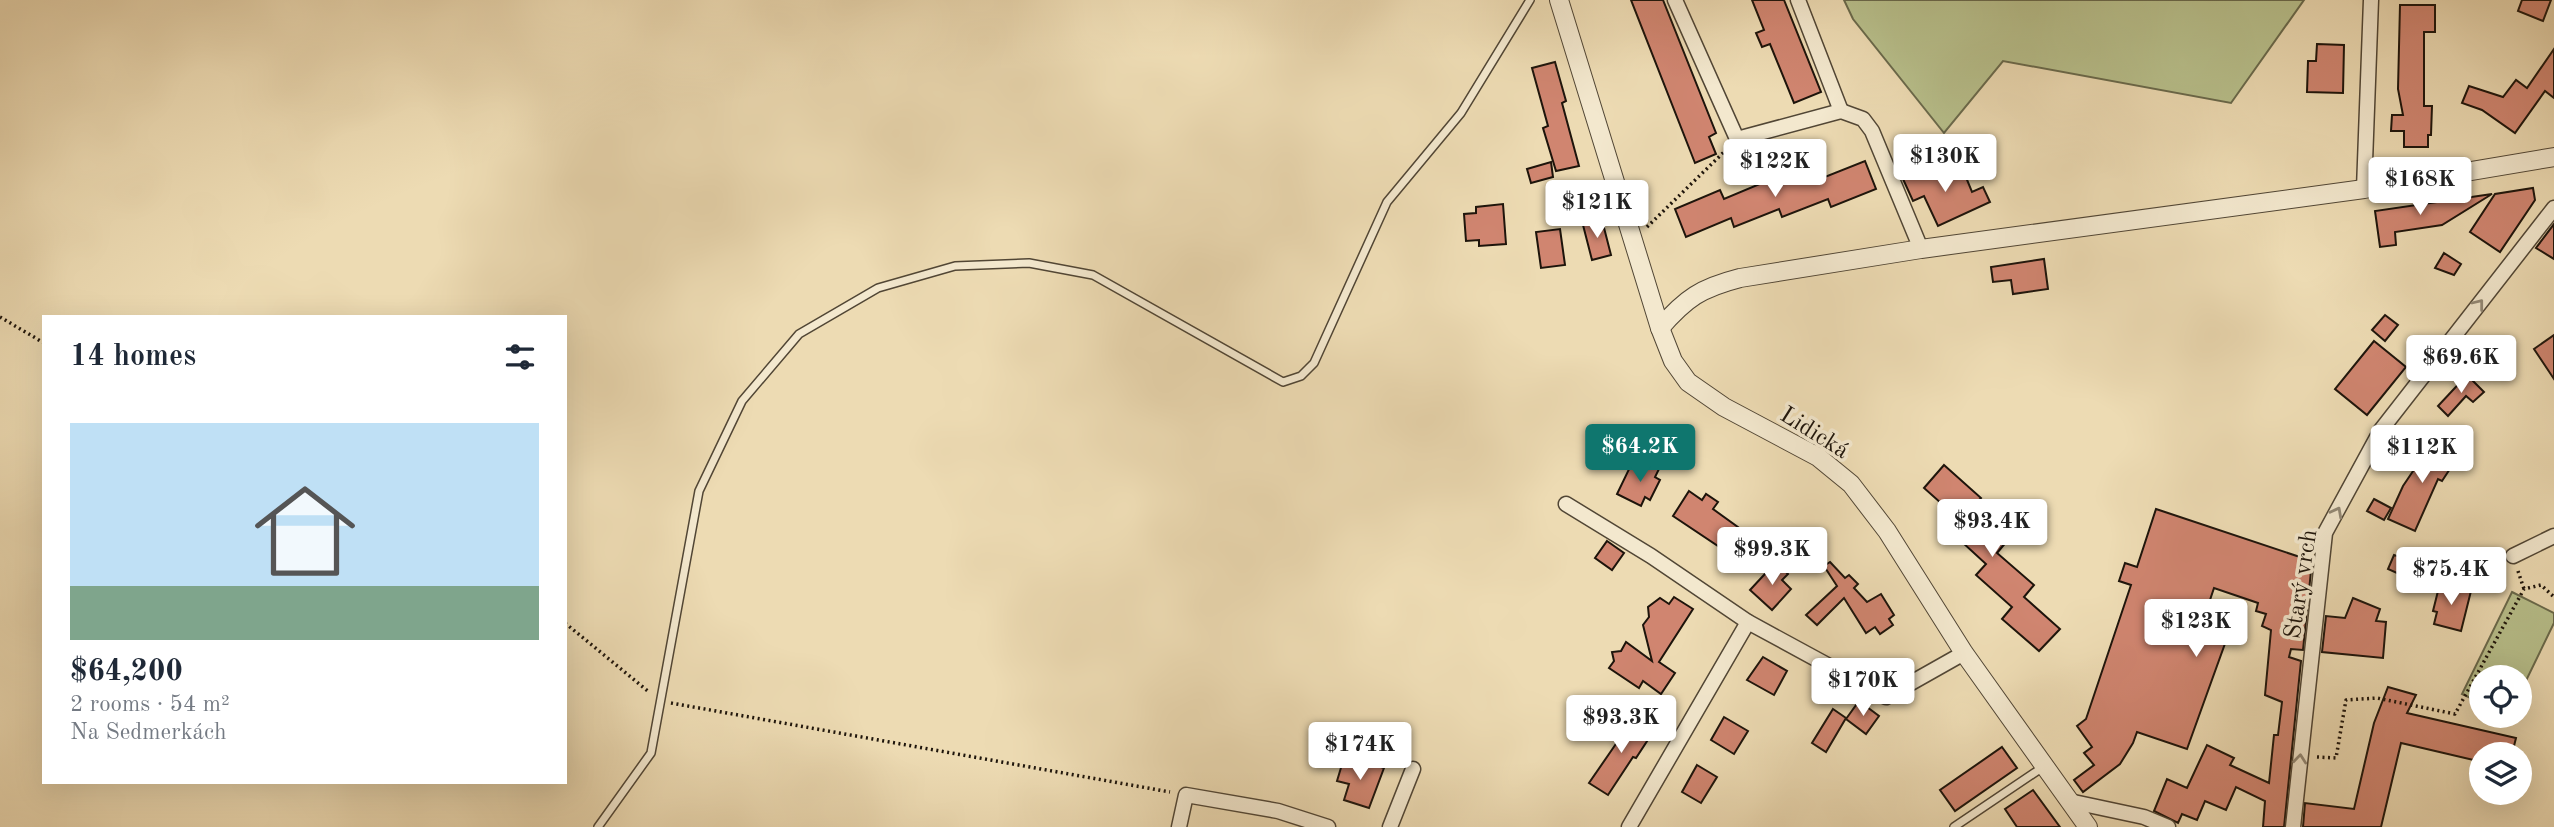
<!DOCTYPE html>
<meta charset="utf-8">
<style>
body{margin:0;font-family:"Old Standard TT",serif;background:#f2f2f3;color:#1f2937;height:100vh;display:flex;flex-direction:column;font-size:26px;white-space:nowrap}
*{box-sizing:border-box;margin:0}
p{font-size:23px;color:#747a83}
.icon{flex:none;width:38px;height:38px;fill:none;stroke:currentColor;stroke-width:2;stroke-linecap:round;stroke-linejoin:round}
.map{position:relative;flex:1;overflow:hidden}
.sheet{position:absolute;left:42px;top:315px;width:525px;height:469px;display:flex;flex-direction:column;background:#fff;border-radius:0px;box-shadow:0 7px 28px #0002}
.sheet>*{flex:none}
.tools{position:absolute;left:2469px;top:665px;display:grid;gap:14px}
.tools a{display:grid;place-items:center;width:63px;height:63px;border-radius:50%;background:#fff;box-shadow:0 7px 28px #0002;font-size:35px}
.price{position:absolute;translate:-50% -60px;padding:0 16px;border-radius:7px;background:#fff;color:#222;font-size:23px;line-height:46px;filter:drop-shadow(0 2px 4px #0008)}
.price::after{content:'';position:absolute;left:50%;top:42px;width:21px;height:16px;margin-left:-10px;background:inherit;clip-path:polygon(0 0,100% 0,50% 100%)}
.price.on{background:#0f766e;color:#fff}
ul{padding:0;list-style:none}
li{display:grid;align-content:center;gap:14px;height:371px;padding:0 28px}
li span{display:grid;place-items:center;height:217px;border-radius:0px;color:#555}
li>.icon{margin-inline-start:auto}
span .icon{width:126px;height:126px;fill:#fffc;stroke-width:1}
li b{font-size:30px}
h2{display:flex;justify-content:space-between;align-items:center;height:84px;padding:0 28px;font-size:30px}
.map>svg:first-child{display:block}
.green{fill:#b8c08c;stroke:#6a6a4c;stroke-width:2}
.building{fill:#d08570;stroke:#1d140b;stroke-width:2}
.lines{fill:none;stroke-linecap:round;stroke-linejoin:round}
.service-casing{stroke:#514635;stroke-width:10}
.minor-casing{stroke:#514635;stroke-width:17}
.tertiary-casing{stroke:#514635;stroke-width:20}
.path{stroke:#1d140b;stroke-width:3.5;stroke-dasharray:2 3.5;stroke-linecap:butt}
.service{stroke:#f3e8ce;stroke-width:7}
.minor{stroke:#f3e8ce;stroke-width:14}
.tertiary{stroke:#f3e8ce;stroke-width:18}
.oneway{stroke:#938976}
.labels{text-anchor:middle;stroke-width:7;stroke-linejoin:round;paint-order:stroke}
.street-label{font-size:24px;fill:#1d140b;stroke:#f3e8ce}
</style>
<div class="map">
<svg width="2554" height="827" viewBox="0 0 2554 827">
<rect width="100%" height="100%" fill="#eddbb3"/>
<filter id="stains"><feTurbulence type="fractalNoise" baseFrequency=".00286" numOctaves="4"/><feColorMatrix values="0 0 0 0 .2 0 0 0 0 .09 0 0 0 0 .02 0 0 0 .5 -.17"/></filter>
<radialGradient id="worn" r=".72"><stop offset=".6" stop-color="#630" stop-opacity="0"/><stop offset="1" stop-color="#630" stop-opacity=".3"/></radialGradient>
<g class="green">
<path d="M1844,0h460l-73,103 -228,-42 -59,72 -91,-114z"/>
<path d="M2512,592l42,21v10l-34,70v-16h-38l-1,26 -19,-9z"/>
</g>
<g class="building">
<path d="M1631,0h32l53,133 -7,4 7,17 -21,9z"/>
<path d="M1752,0h32l37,92 -27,11 -24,-59 -8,3 -6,-14 8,-3z"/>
<path d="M2522,0h29l-8,21 -25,-10z"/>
<path d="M2400,5h35v27h-11v74h8l-1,29h-3v12h-24v-16h-13l1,-16h11l-5,-26z"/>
<path d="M2317,44l27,1 -1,48 -36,-1 1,-31h8z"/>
<path d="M2554,49v49l-9,-7 -30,42 -33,-23 -20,-7 7,-17 34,11 13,-17 11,8z"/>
<path d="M1555,62l11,39 -4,2 17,63 -23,5 -13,-43 5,-2 -16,-58z"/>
<path d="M1865,161l11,28 -45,18 -3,-8 -46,18 -3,-8 -45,18 -3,-9 -45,19 -11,-28 45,-19 4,9 45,-19 3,9 45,-19 3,9z"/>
<path d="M1551,162l2,15 -22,6 -4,-14z"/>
<path d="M1898,168l30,8h13l22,-6 9,22 11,-5 7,15 -52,24 -14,-30 -11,5z"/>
<path d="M2533,188l2,12 -35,52 -30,-20 25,-38z"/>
<path d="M2492,194l-50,31 -47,7 1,13 -16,2 -5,-36z"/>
<path d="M1503,204l3,40 -27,2v-6l-13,1 -2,-27 12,-1v-6z"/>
<path d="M1602,220l9,35 -19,5 -9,-35z"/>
<path d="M2554,224v35l-18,-11z"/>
<path d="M1560,229l5,36 -24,3 -5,-36z"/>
<path d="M2444,253l17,11 -7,11 -19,-7z"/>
<path d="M2044,259l4,30 -35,5 -2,-14 -18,2 -2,-15z"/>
<path d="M2385,315l13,10 -13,16 -13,-11z"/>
<path d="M2554,335v44l-20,-30z"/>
<path d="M2374,341l32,26 -39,48 -32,-26z"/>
<path d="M2467,375l17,17 -11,10 -7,-6 -18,20 -10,-10z"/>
<path d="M2434,440l25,15 -17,26 -4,-2 -23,52 -27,-12 15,-33z"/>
<path d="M1643,461l16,8 -4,8 5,3 -10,20 -5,-3 -4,9 -24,-12 14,-29 8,4z"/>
<path d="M1944,465l37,33 -10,11 36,32 -10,12 37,32 -10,12 36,32 -21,22 -37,-32 10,-12 -36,-32 10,-11 -36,-33 10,-11 -36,-32z"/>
<path d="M1689,491l13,9 4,-6 12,8 -5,7 47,34 -9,13 -6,-5 -6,9 -66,-44z"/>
<path d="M2374,499l17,9 -7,12 -17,-9z"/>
<path d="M2156,509l156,52 -9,89 -12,-1 -2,8 12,4 -17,166h-21l2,-26 -29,-14 -10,23 -21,-9 -8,19 -15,-6 -4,9 -24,-12 13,-32 20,9 20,-43 27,13 -4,7 39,18 5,-48h4l4,-33 -17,-7 6,-65 -9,-4 4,-12 -10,-3 2,-8 -44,-15 -10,30 23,20 -40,111 -50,-17 -4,11 -13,21 -37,28 -9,-12 20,-15 -10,-12 8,-6 -15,-21 9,-7 45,-134 -12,-4 6,-18 12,4z"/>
<path d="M1607,541l17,12 -12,17 -17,-12z"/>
<path d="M2407,553l21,8 -6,16 -11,-5 -3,6 -20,-9 6,-14 12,4z"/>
<path d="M1776,562l12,12 -6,6 9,9 -19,21 -22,-20z"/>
<path d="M1830,562l15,16 4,-3 9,9 -4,4 13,14 14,-8 13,21 -5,4 4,6 -13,9 -5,-7 -9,6 -22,-35 -27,27 -11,-10 31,-29 -13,-20z"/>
<path d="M2440,583l31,8 -10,40 -27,-7 3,-12 -4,-1z"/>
<path d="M1674,597l19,12 -34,53 16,11 -14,21 -18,-13 -4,7 -30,-20 5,-7 -2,-9 9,-1 5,-9 26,19 -9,-36 6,-8 -1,-10 12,-9 9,6z"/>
<path d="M2353,598l27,11 -4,12 10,1 -3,36 -61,-6 4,-36 19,2z"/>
<path d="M1763,657l24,14 -13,24 -27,-15z"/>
<path d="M2388,687l28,8 -9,18 109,25 -4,16h-30v8l-81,-19 -20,84h-78l2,-24 49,6 20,-86z"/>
<path d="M1859,701l20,15 -13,18 -20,-15z"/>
<path d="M1833,709l13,9 -20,34 -14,-9z"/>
<path d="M1724,717l24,14 -14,23 -23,-14z"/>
<path d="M1632,718l21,14 -17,26 -3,-1 -25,38 -19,-12 31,-45 -5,-4 8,-11 5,3z"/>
<path d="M2002,747l15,21 -62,43 -15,-21z"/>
<path d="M1357,760l27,8 -15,40 -25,-8 5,-16 -12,-3 6,-20 12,4z"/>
<path d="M1697,765l20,12 -16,26 -19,-11z"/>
<path d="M2033,790l27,37h-43l-12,-18z"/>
</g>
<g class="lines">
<defs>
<g id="service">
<path d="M598,827l53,-74 48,-262 43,-90 57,-67 79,-46 77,-22 74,-3 64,12 190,107 18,-6 13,-13 73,-161 74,-89 69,-113"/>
<path d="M1954,827l89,-60"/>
</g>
<g id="minor">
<path d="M1675,0l62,139 104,-28 22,8 9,12 49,118"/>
<path d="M1798,0l43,111"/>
<path d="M2364,189l7,-189"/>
<path d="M1566,504l85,52 97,66 138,75 78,-44"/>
<path d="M2513,556l41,-20"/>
<path d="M2069,801l75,16 24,10"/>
<path d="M1179,827l7,-32 92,16 50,16"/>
<path d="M1390,827l23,-58"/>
<path d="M1629,827l119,-205"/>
<path d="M2293,827l32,-294 56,-103 173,-222"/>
</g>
<g id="tertiary">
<path d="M1559,0l101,328 13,33 15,21 36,25 94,50 33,27 36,47 77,122 124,174"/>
<path d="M1660,328c26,-30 41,-40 80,-50l181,-29 443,-60 190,-32"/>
</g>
</defs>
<use href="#service" class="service-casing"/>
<use href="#minor" class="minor-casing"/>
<use href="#tertiary" class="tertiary-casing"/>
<g class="path">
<path d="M1647,227l80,-78"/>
<path d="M0,317l44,26"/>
<path d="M2518,571l6,18"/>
<path d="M565,623l84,69"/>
<path d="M671,703l499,89"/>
<path d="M2317,757l19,1 10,-58 31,-2 78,16 69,-125 17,-4 13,12"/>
</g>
<use href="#service" class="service"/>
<use href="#minor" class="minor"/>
<use href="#tertiary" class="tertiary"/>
</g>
<defs><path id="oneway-chevron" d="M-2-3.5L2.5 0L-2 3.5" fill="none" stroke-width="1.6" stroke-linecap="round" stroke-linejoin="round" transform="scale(1.75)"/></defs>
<g class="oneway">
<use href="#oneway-chevron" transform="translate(2479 304) rotate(-52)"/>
<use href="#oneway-chevron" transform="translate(2337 512) rotate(-62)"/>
<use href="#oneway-chevron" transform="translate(2300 759) rotate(-84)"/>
</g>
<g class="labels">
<g class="street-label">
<text transform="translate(1815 432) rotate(32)" y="8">Lidická</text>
<text transform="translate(2300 584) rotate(-81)" y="8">Starý vrch</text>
</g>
</g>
<rect width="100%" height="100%" filter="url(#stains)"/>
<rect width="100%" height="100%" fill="url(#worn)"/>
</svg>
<div class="tools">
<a><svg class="icon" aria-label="locate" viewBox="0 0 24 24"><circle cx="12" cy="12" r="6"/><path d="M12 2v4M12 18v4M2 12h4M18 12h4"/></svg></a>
<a><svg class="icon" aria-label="layers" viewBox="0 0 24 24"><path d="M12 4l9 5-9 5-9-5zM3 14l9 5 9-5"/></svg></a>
</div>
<b class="price" style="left:1945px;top:194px">$130K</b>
<b class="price" style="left:1775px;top:199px">$122K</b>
<b class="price" style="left:2420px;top:217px">$168K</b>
<b class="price" style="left:1597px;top:240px">$121K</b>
<b class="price" style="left:2461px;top:395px">$69.6K</b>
<b class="price on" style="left:1640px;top:484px">$64.2K</b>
<b class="price" style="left:2422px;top:485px">$112K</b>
<b class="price" style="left:1992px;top:559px">$93.4K</b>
<b class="price" style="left:1772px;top:587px">$99.3K</b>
<b class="price" style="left:2451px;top:607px">$75.4K</b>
<b class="price" style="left:2196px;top:659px">$123K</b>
<b class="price" style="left:1863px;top:718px">$170K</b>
<b class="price" style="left:1621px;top:755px">$93.3K</b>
<b class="price" style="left:1360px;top:782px">$174K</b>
<section class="sheet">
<h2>14 homes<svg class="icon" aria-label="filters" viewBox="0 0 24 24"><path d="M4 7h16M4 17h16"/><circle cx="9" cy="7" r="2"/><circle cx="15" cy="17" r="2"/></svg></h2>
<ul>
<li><span style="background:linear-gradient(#bfe0f5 75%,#7fa58c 0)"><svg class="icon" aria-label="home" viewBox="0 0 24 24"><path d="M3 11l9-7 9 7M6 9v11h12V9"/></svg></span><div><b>$64,200</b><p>2 rooms · 54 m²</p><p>Na Sedmerkách</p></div></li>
</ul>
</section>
</div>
